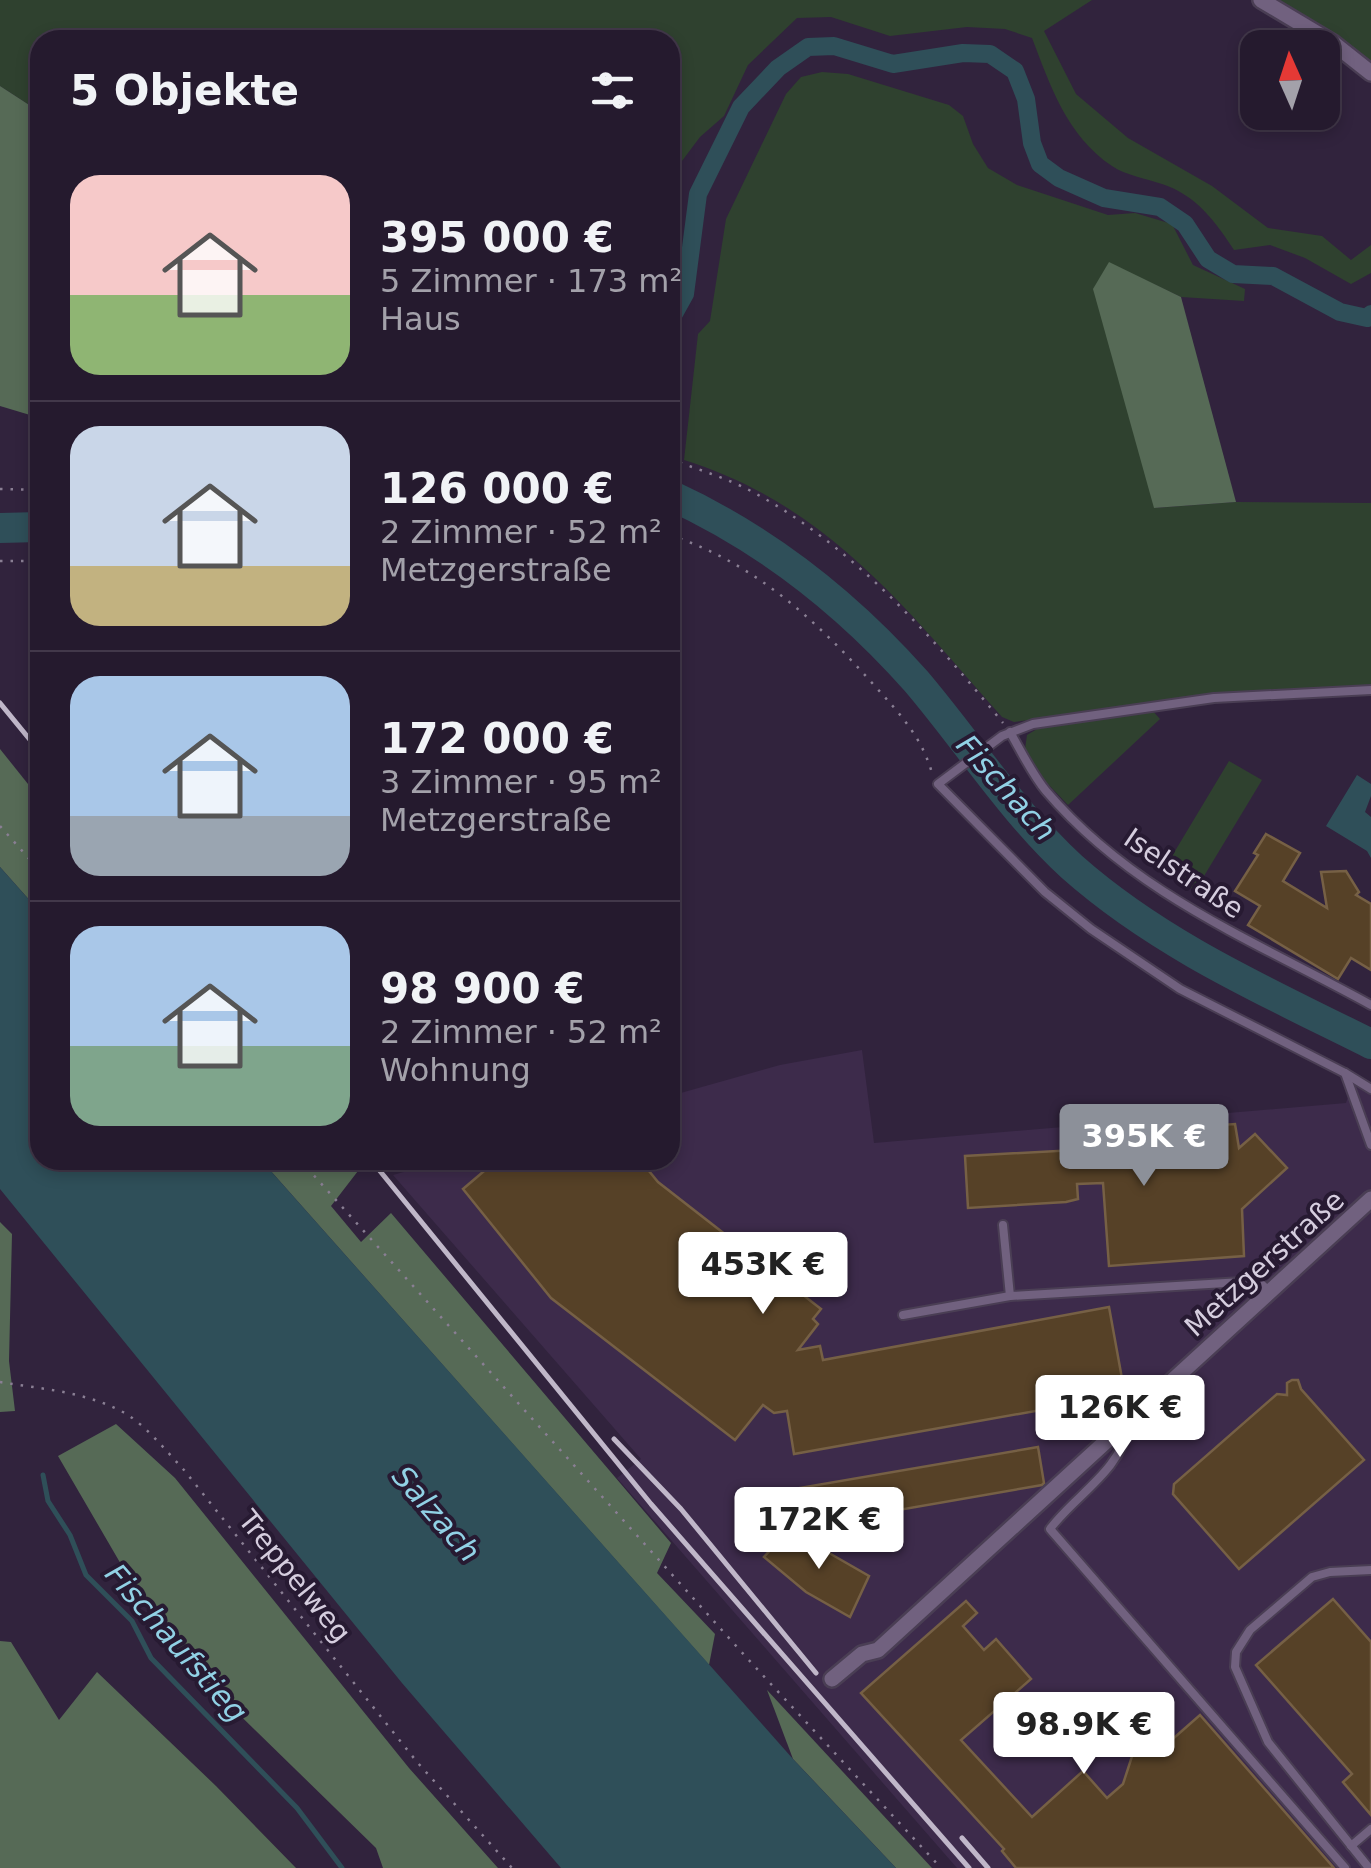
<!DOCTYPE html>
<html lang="de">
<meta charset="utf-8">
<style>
body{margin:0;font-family:"DejaVu Sans",sans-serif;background:#31273a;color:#f1f3f6;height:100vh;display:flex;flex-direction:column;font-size:38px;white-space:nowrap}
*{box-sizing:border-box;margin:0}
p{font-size:32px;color:#a3a1aa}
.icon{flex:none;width:55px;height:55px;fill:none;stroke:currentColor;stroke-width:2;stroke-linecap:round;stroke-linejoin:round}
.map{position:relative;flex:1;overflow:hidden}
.details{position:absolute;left:30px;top:30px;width:650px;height:1140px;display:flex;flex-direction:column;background:#251a2e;border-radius:30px;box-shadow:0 5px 15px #0003,0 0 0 2px #42384a}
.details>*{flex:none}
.needle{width:65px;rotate:357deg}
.fabs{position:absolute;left:1240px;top:30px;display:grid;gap:20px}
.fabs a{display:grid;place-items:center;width:100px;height:100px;border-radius:20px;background:#251a2e;box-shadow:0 5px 15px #0003,0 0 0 2px #42384a;font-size:50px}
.price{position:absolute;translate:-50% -85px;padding:0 22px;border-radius:10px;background:#fff;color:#222;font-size:32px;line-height:65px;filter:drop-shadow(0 2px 5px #0008)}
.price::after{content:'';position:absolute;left:50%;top:60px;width:30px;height:22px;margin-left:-15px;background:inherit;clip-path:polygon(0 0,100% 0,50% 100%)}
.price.current{background:#8c9099;color:#fff}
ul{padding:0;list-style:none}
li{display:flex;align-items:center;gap:30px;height:250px;padding:0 40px}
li+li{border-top:2px solid #42384a}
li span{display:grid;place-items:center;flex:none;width:280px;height:200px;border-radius:30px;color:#555}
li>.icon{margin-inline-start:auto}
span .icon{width:120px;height:120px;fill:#fffc;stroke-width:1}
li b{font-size:42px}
h2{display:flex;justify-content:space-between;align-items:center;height:120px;padding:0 40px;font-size:42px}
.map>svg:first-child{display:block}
.built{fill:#3d2b4b}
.green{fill:#2f412f}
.forest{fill:#566a56}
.water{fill:#2f4f59}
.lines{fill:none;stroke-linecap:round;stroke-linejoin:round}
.stream{stroke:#2f4f59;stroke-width:5}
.canal{stroke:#2f4f59;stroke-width:18}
.river{stroke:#2f4f59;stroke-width:30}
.building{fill:#564127;stroke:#766045;stroke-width:2.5}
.lane-casing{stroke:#4a3e54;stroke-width:12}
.street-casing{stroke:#4a3e54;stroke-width:20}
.path{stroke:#8a7f94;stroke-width:2.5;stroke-dasharray:2.5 8;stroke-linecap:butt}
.lane{stroke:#71617f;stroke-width:8}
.street{stroke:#71617f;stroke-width:15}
.rail{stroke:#c0b7c9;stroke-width:5}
.labels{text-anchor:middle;stroke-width:8;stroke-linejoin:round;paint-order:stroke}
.street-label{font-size:28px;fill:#d5cdde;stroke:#271a32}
.water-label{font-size:30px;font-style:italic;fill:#91d1e5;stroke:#271a32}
</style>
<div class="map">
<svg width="1371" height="1868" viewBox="0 0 1371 1868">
<rect width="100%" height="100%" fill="#31233d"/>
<path class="built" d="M862,1050l12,93 472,-40 6,-19 19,11v773h-414l-340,-390 24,-19 -248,-284 53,-15h224v-64l110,-31z"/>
<g class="green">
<path d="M0,0h1092l-48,31 32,63 52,44 84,48 56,42 54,8 29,24 20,-15v28l-20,11 -46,-26 -35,-13 -36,5c-19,-29 -38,-55 -72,-66 -15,-5 -37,-9 -50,-18 -45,-30 -62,-81 -80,-128l-27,-9 -38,-2 -77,9 -59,-19 -34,1 -49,47 -24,51 -24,21 -21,28 -9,38v-163h-630v72l-40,-26z"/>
<path d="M1276,0h95v65l-90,-60z"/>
<path d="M822,72l26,2 101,31 14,11 10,28 15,24 29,17 91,30 27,-2 37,11 21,41 52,24 -1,12 -63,-4 -72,-34 46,245 81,-6 135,1v183l-160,9 -197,27 -12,-5c-96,-108 -174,-212 -318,-257l14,-126 12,-13 16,-102 60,-125 15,-17z"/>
<path d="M1151,709l9,10 -92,86 -22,-23 -21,-33 2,-14 10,-6z"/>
<path d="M1229,761l33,19 -67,111 -32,-20z"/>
</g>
<g class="forest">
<path d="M0,86l40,26v303h-10l-30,-9z"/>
<path d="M1109,262l72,35 55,205 -82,6 -61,-219z"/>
<path d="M0,749l40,50v113l-40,-45z"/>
<path d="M261,1160h88l9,11 -27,35 30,36 30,-29 280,330 -14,30 58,61 -6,31z"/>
<path d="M0,1222l12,12 -3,127 6,50 -15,1z"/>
<path d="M116,1424l59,54 234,290 89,100h-115l-7,-20 -208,-203 -110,-189z"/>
<path d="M0,1641l11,1 48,78 38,-48 119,114 80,82h-296z"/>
<path d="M767,1690l165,178h-36l-103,-109z"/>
</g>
<g class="water">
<path d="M1357,775l14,9v12l-6,16 6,5v41l-4,-7 -41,-25z"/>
<path d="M0,867l40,45v248h221l532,599 103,109h-335l-159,-185 -402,-494z"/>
</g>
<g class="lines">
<path class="stream" d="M43,1475l5,26 22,34 16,40 46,46 19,37 146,150 45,60"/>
<path class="canal" d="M670,321l15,-27 13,-100 43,-87 37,-39 30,-21 26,-1 59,18 70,-11 27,1 25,17 11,28 6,44 8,21 19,14 45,20 56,9 25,17 23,35 25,15 40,2 67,36 27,6 4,-4"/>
<g class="river">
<path d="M670,495c96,44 176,107 246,186 52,61 96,131 156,186 88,78 195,125 299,177"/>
<path d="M0,528l40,-1"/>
</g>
</g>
<g class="building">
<path d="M1266,834l34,19 -17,28 44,27 -6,-36 25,-1 13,21 -3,3 15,9v66l-20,-12 -13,21 -90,-54 12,-19 -25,-15 23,-36 -4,-2z"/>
<path d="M1235,1124l4,24 16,-14 32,34 -45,41 2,47 -135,10 -6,-83 -26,1 1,15 -12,3 -98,6 -3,-52 110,-6 1,15 26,-2 -2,-30z"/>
<path d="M497,1160h143l18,22 163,127 -8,10 5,5 -20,26 22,-4 3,14 286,-53 16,88 -331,59 -7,-43 -13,2 -11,-8 -28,35 -184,-142 -88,-109z"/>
<path d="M1292,1380h6l3,9 63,71 -125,109 -66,-75 1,-10 103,-90 10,1v-12z"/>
<path d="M1038,1447l6,36 -2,2 -299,52 -7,-38z"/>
<path d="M789,1530l80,46 -19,41 -44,-25 -42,-35z"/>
<path d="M1333,1599l38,43v173l-28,-33 9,-8 -96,-109z"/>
<path d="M966,1601l11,12 -14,13 21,24 12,-11 35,40 -70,61 71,77 51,-46 24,27 16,-14 13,-40 23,7 41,-36 134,153h-318l-14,-17 2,-2 -143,-156z"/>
</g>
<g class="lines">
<defs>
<g id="lane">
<path d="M1371,690l-157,8 -181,26 -31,12 -64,48 107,108 46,37 89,60 165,84 26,72"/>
<path d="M1010,732c11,19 22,42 36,59 89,104 209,150 325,214"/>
<path d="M1345,1073l26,16"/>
<path d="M1003,1225l7,71"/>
<path d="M903,1315l107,-19 248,-15 12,11"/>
<path d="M1128,1426c-7,45 -53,69 -78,103l295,339"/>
<path d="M1351,1846l20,-17"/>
<path d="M1369,1868l-101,-126 -33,-75 1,-15 14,-22 62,-53 18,-5 41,-2"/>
</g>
<g id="street">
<path d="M1261,0l72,43 38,30"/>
<path d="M832,1679l30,-25 16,-4 493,-451"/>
</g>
</defs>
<use href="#lane" class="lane-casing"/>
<use href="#street" class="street-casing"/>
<g class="path">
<path d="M670,459c26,10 54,18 79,31 101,53 182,145 254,233"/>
<path d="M0,489l40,1"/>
<path d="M670,535c84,28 145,84 203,149 25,28 48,51 59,89"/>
<path d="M0,561h40"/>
<path d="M0,826l40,45"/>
<path d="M300,1160l446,497 195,211"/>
<path d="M0,1382c42,7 90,10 128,33 21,14 39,37 56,55l233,292 95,106"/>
</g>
<use href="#lane" class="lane"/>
<use href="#street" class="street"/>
<g class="rail">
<path d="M0,703l40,49"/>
<path d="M371,1160l280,344 318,364"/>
<path d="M614,1439l67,70 135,164"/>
<path d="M962,1838l26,30"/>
</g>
</g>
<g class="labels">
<g class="street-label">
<text transform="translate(1184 873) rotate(34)" y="10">Iselstraße</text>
<text transform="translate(1264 1263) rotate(-42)" y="10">Metzgerstraße</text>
<text transform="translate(295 1576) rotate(51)" y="10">Treppelweg</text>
</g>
<g class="water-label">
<text transform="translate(1006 788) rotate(48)" y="10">Fischach</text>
<text transform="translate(436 1514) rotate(49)" y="10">Salzach</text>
<text transform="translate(176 1643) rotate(49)" y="10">Fischaufstieg</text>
</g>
</g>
</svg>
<div class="fabs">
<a><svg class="needle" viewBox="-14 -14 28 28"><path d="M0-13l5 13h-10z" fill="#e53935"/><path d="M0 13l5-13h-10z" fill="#a3a1aa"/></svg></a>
</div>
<b class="price current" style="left:1144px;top:1189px">395K €</b>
<b class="price" style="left:763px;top:1317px">453K €</b>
<b class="price" style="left:1120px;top:1460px">126K €</b>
<b class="price" style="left:819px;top:1572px">172K €</b>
<b class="price" style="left:1084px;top:1777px">98.9K €</b>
<section class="details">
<h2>5 Objekte<svg class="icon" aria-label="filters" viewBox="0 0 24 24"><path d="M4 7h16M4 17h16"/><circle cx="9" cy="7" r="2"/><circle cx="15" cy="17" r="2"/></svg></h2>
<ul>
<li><span style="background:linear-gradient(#f6c9c9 60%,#8fb573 0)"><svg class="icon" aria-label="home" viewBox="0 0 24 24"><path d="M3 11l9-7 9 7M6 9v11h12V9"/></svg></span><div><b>395 000 €</b><p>5 Zimmer · 173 m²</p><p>Haus</p></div></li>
<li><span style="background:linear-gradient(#c9d6e8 70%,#c2b280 0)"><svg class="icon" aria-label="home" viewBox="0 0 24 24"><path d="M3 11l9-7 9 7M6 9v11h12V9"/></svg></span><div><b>126 000 €</b><p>2 Zimmer · 52 m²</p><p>Metzgerstraße</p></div></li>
<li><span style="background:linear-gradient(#a9c7e8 70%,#9aa5b1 0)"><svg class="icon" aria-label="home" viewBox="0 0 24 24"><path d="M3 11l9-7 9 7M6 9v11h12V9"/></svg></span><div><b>172 000 €</b><p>3 Zimmer · 95 m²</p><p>Metzgerstraße</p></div></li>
<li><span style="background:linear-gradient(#a9c7e8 60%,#7fa58c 0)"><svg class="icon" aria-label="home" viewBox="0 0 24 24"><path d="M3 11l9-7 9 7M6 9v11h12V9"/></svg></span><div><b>98 900 €</b><p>2 Zimmer · 52 m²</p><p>Wohnung</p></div></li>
</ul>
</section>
</div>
